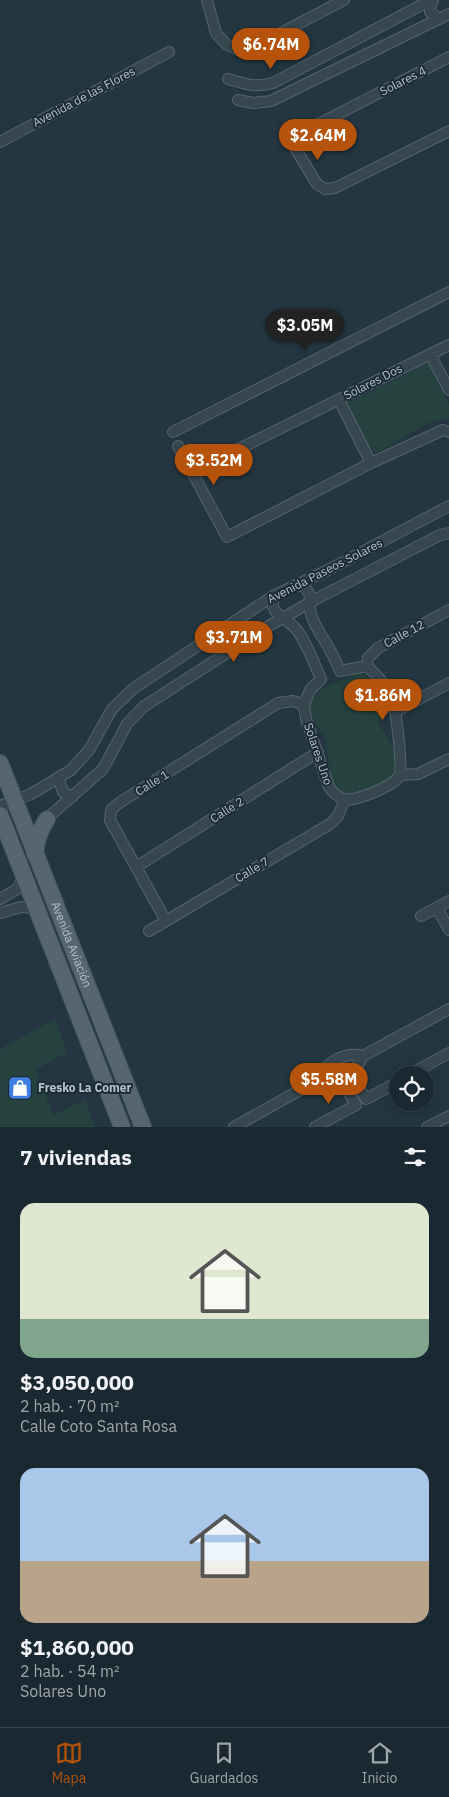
<!DOCTYPE html>
<html lang="es">
<meta charset="utf-8">
<style>
body{margin:0;font-family:"IBM Plex Sans",sans-serif;background:#27343d;color:#f1f3f6;height:100vh;display:flex;flex-direction:column;font-size:19px;white-space:nowrap}
*{box-sizing:border-box;margin:0}
p{font-size:16px;color:#9fa6ab}
.icon{flex:none;width:28px;height:28px;fill:none;stroke:currentColor;stroke-width:2;stroke-linecap:round;stroke-linejoin:round}
.map{position:relative;height:1127px;overflow:hidden}
.drawer{display:flex;flex-direction:column;background:#1a2831;flex:1}
.drawer>*{flex:none}
.tools{position:absolute;left:389px;top:1066px;display:grid;gap:10px}
.tools a{display:grid;place-items:center;width:45px;height:45px;border-radius:50%;background:#1a2831;box-shadow:0 2px 12px #0003,0 0 0 1px #38444d;font-size:25px}
.price{position:absolute;translate:-50% -42px;padding:0 11px;border-radius:18px;background:#b45309;color:#fff;font-size:16px;line-height:32px;filter:drop-shadow(0 1px 2px #0008)}
.price::after{content:'';position:absolute;left:50%;top:30px;width:15px;height:11px;margin-left:-8px;background:inherit;clip-path:polygon(0 0,100% 0,50% 100%)}
.price.active{background:#222;color:#fff}
ul{padding:0;list-style:none}
li{display:grid;align-content:center;gap:10px;height:265px;padding:0 20px}
li span{display:grid;place-items:center;height:155px;border-radius:15px;color:#555}
li>.icon{margin-inline-start:auto}
span .icon{width:90px;height:90px;fill:#fffc;stroke-width:1}
li b{font-size:21px}
h2{display:flex;justify-content:space-between;align-items:center;height:60px;padding:0 20px;font-size:21px}
.menu{display:flex;justify-content:space-around;align-items:center;height:70px;border-top:1px solid #38444d;background:#1a2831;font-size:14px;color:#9fa6ab}
.menu a{display:grid;justify-items:center;gap:2px}
.menu .active{color:#b45309}
.map>svg:first-child{display:block}
.green{fill:#25423f}
.lines{fill:none;stroke-linecap:round;stroke-linejoin:round}
.minor-casing{stroke:#55646e;stroke-width:12}
.primary-casing{stroke:#43535c;stroke-width:18}
.minor{stroke:#374750;stroke-width:10}
.primary{stroke:#556670;stroke-width:16}
.labels{text-anchor:middle;stroke-width:4;stroke-linejoin:round;paint-order:stroke}
.street-label{font-size:12px;fill:#b3c1cb;stroke:#1c2c35}
.poi-label{font-size:12px;font-weight:bold;fill:#b3c1cb;stroke:#1c2c35;text-anchor:start}
</style>
<div class="map">
<svg width="449" height="1127" viewBox="0 0 449 1127">
<rect width="100%" height="100%" fill="#233641"/>
<g class="green">
<path d="M428,363l21,42v13l-22,5 -40,25 -11,4 -14,-11 -16,-37z"/>
<path d="M360,673l15,8 9,33 -6,10c18,24 21,27 14,58l-47,14 -16,-18 -3,-39 -21,-32 18,-19z"/>
<path d="M55,1019l12,34 -31,16 17,46 32,-15 10,27h-95v-78z"/>
</g>
<g class="lines">
<defs>
<g id="minor">
<path d="M207,0l9,33 11,12 13,5 16,-4 88,-46"/>
<path d="M433,0l-3,8v4l9,7"/>
<path d="M449,57l-150,77 -4,6v8l22,36 8,5 10,-1 114,-57"/>
<path d="M228,79c17,5 27,9 45,4l158,-83"/>
<path d="M238,100l15,3 18,-2 178,-87"/>
<path d="M0,142l169,-90"/>
<path d="M430,354l19,36"/>
<path d="M339,400l32,63"/>
<path d="M173,432l276,-140"/>
<path d="M178,446l49,91 144,-74 72,-33 6,2"/>
<path d="M192,472l257,-127"/>
<path d="M296,585l9,2 5,8c-4,21 10,37 20,55 4,7 7,14 10,21l27,-5"/>
<path d="M273,596c-3,21 12,20 23,33 11,13 18,35 25,50l-11,11 -6,15 2,14 23,68c4,5 8,10 15,12 11,3 50,-13 55,-23 4,-7 -2,-54 -4,-64 -2,-9 -6,-18 -10,-26 -4,-7 -12,-14 -18,-20"/>
<path d="M367,666l1,-8 10,-10 71,-38"/>
<path d="M395,712l54,-29"/>
<path d="M400,775l18,-1 31,-15"/>
<path d="M60,778v5l3,9 9,5"/>
<path d="M0,806l31,-12 40,-24 18,-20 23,-41 22,-21 139,-92 55,-26 121,-64"/>
<path d="M43,822l60,-53 24,-45 16,-17 124,-80 49,-28 124,-64 9,-2"/>
<path d="M136,867l182,-115"/>
<path d="M0,899l17,-10 6,-11"/>
<path d="M437,908l12,22"/>
<path d="M0,913l21,-6 14,1"/>
<path d="M421,916l28,-15"/>
<path d="M166,921l-56,-101 1,-10 8,-7 159,-100 15,-2 11,4"/>
<path d="M149,931l181,-107 8,-8 7,-17"/>
<path d="M350,1072l16,27 32,-17"/>
<path d="M409,1075l40,-22"/>
<path d="M318,1080c6,-17 27,-29 45,-24l86,-47"/>
<path d="M234,1127l84,-47c17,4 39,-8 45,-24"/>
<path d="M315,1127l41,-22 -17,-28"/>
<path d="M427,1127l22,-11"/>
</g>
<g id="primary">
<path id="s1" d="M0,763l143,364"/>
<path d="M0,815l122,312"/>
<path d="M35,854c1,-14 5,-24 12,-35"/>
</g>
</defs>
<use href="#minor" class="minor-casing"/>
<use href="#primary" class="primary-casing"/>
<use href="#minor" class="minor"/>
<use href="#primary" class="primary"/>
</g>
<defs>
<symbol id="shop-square" viewBox="-11 -11 22 22"><rect x="-9" y="-9" width="18" height="18" rx="4" fill="#3f7fe0" stroke="#1c2c35"/><path d="M-5-2.5h2.3a2.7 3.5 0 0 1 5.4 0H5L5.5 6h-11ZM-1.5-2.5h3a1.5 2.3 0 0 0-3 0Z" fill="#fff"/></symbol>
</defs>
<g fill-rule="evenodd">
<use href="#shop-square" x="6" y="1074" width="28" height="28"/>
</g>
<g class="labels">
<g class="street-label">
<text transform="translate(403 81) rotate(-27)" y="4">Solares 4</text>
<text transform="translate(84 97) rotate(-28)" y="4">Avenida de las Flores</text>
<text transform="translate(373 382) rotate(-27)" y="4">Solares Dos</text>
<text transform="translate(325 571) rotate(-27)" y="4">Avenida Paseos Solares</text>
<text transform="translate(404 634) rotate(-28)" y="4">Calle 12</text>
<text transform="translate(318 754) rotate(71)" y="4">Solares Uno</text>
<text transform="translate(152 783) rotate(-32)" y="4">Calle 1</text>
<text transform="translate(227 810) rotate(-32)" y="4">Calle 2</text>
<text transform="translate(252 870) rotate(-31)" y="4">Calle 7</text>
<text dy="4" stroke="none"><textPath href="#s1" startOffset="195">Avenida Aviación</textPath></text>
</g>
<g class="poi-label">
<text x="38" y="1092">Fresko La Comer</text>
</g>
</g>
</svg>
<div class="tools">
<a><svg class="icon" aria-label="locate" viewBox="0 0 24 24"><circle cx="12" cy="12" r="6"/><path d="M12 2v4M12 18v4M2 12h4M18 12h4"/></svg></a>
</div>
<b class="price" style="left:271px;top:70px">$6.74M</b>
<b class="price" style="left:318px;top:161px">$2.64M</b>
<b class="price active" style="left:305px;top:351px">$3.05M</b>
<b class="price" style="left:214px;top:486px">$3.52M</b>
<b class="price" style="left:234px;top:663px">$3.71M</b>
<b class="price" style="left:383px;top:721px">$1.86M</b>
<b class="price" style="left:329px;top:1105px">$5.58M</b>
</div>
<section class="drawer">
<h2>7 viviendas<svg class="icon" aria-label="filters" viewBox="0 0 24 24"><path d="M4 7h16M4 17h16"/><circle cx="9" cy="7" r="2"/><circle cx="15" cy="17" r="2"/></svg></h2>
<ul>
<li><span style="background:linear-gradient(#dfe7d0 75%,#7fa58c 0)"><svg class="icon" aria-label="home" viewBox="0 0 24 24"><path d="M3 11l9-7 9 7M6 9v11h12V9"/></svg></span><div><b>$3,050,000</b><p>2 hab. · 70 m²</p><p>Calle Coto Santa Rosa</p></div></li>
<li><span style="background:linear-gradient(#a9c7e8 60%,#b9a48a 0)"><svg class="icon" aria-label="home" viewBox="0 0 24 24"><path d="M3 11l9-7 9 7M6 9v11h12V9"/></svg></span><div><b>$1,860,000</b><p>2 hab. · 54 m²</p><p>Solares Uno</p></div></li>
</ul>
</section>
<nav class="menu">
<a class="active"><svg class="icon" aria-label="map" viewBox="0 0 24 24"><path d="M3 6l6-2 6 2 6-2v14l-6 2-6-2-6 2zM9 4v14M15 6v14"/></svg>Mapa</a>
<a><svg class="icon" aria-label="saved" viewBox="0 0 24 24"><path d="M7 4h10v16l-5-4-5 4z"/></svg>Guardados</a>
<a><svg class="icon" aria-label="home" viewBox="0 0 24 24"><path d="M3 11l9-7 9 7M6 9v11h12V9"/></svg>Inicio</a>
</nav>
